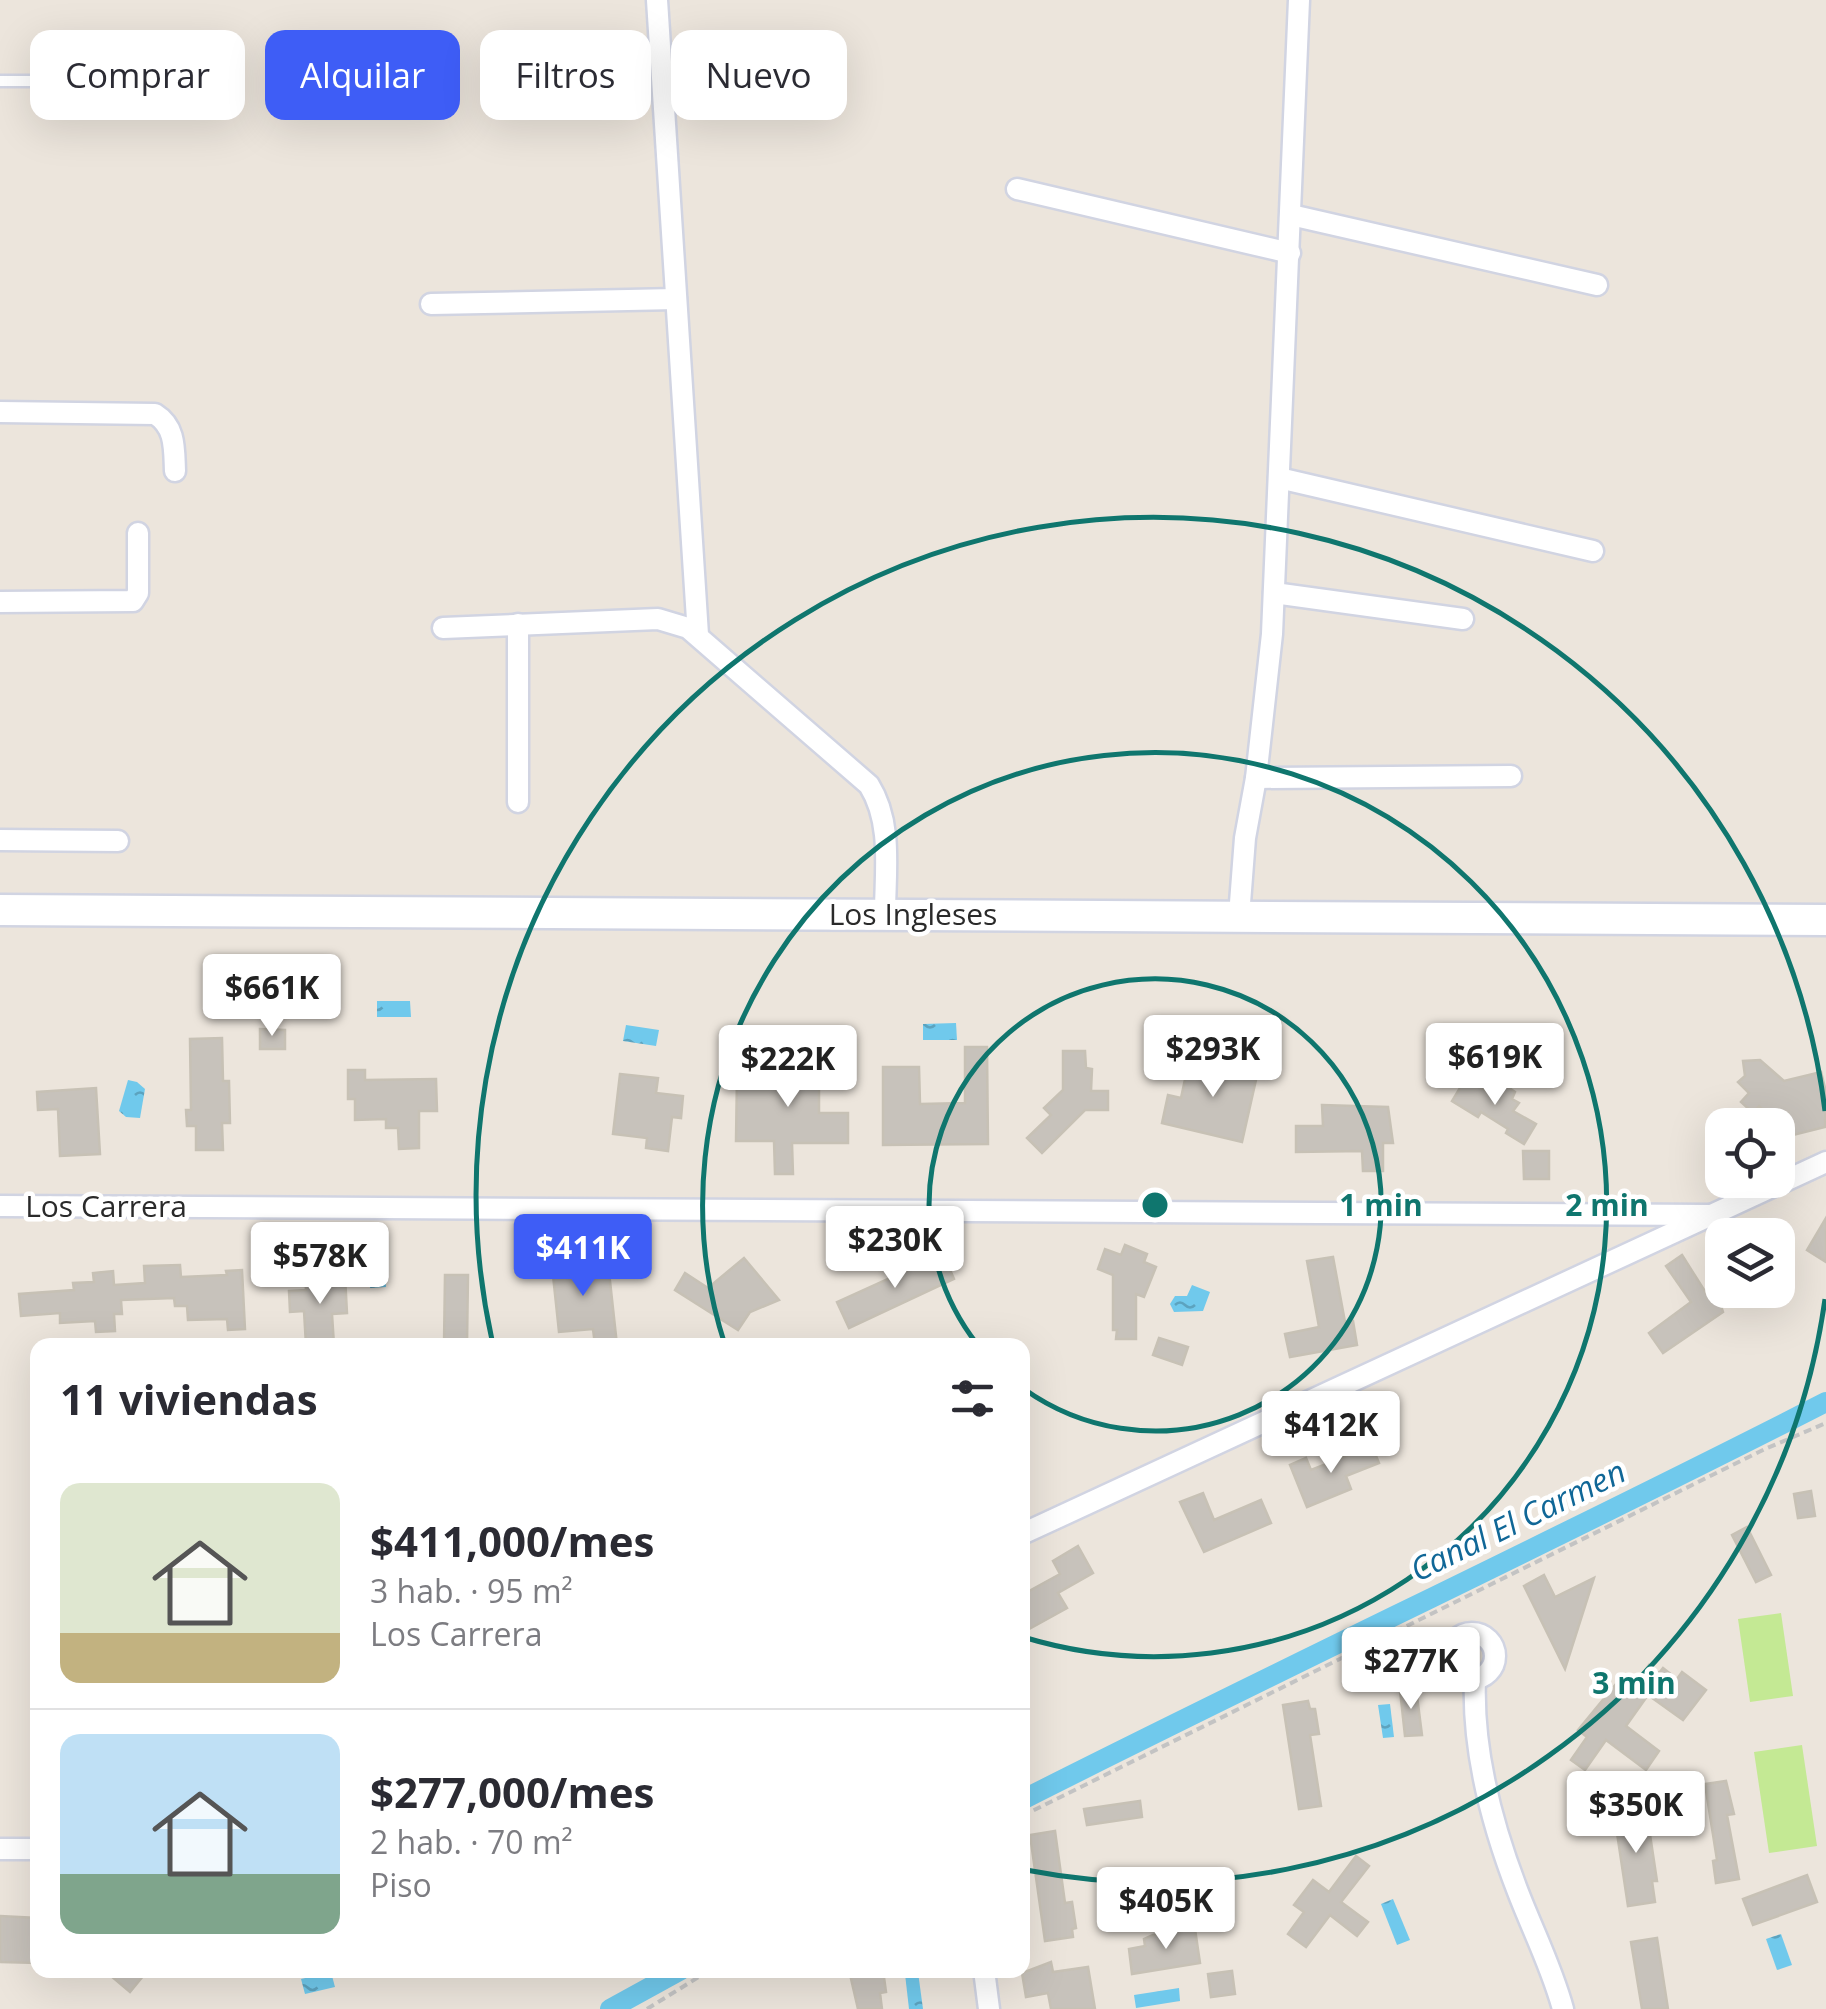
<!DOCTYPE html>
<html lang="es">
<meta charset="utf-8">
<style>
body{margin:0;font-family:"Open Sans",sans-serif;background:#f2f2f3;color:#2b2b33;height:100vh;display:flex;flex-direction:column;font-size:38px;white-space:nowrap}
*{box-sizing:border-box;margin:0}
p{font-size:32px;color:#7c7c81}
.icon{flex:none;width:55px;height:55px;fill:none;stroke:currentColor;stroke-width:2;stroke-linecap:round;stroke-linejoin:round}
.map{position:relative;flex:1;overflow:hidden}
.panel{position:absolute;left:30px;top:1338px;width:1000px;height:640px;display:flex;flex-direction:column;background:#fff;border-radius:20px;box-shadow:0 10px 40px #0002}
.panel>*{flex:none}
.hud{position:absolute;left:30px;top:30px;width:1000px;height:90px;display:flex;gap:20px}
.fabs{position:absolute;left:1705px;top:1108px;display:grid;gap:20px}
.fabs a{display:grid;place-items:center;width:90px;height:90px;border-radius:20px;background:#fff;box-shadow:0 10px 40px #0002;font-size:50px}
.price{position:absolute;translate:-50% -85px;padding:0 22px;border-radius:10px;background:#fff;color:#222;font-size:32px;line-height:65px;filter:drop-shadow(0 2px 5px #0008)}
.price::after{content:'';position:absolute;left:50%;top:60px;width:30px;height:22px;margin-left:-15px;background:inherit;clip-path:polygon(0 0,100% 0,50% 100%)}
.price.active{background:#3e5df6;color:#fff}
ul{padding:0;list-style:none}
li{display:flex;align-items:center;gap:30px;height:250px;padding:0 30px}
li+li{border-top:2px solid #e1e1e2}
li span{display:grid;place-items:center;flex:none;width:280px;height:200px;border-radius:20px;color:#555}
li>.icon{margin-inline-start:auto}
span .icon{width:120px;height:120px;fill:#fffc;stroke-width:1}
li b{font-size:42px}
h2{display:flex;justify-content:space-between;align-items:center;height:120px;padding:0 30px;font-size:42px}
.pill{padding:0 35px;border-radius:20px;background:#fff;box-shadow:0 10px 40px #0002;font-size:35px;line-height:90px}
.pill.active{background:#3e5df6;color:#fff}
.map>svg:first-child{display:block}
.pitch{fill:#c4e994}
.water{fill:url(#water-ripples)}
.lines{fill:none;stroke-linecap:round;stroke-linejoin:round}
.canal{stroke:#70c9ec;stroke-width:20}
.building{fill:#c7c2bb;stroke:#c7c1b5;stroke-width:2.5}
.lane-casing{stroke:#d1d4e2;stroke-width:15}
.street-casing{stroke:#d1d4e2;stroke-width:25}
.secondary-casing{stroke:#d1d4e2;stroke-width:35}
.path{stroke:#c3c3c3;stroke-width:4;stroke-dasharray:8 5;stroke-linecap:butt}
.lane{stroke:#fff;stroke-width:10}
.street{stroke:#fff;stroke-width:20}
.secondary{stroke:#fff;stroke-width:30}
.ring{fill:none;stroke:#0f766e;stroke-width:5}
.labels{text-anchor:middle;stroke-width:9;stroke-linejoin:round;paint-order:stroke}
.street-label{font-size:30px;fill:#2a2a2a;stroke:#fff}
.water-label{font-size:32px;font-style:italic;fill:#106797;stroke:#fff}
.centre{fill:#0f766e;stroke:#fff;stroke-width:5}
.ring-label{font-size:30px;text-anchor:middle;font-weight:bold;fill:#0f766e;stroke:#fff;stroke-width:9;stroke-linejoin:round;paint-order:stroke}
</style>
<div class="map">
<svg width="1826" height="2009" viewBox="0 0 1826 2009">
<defs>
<pattern id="water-ripples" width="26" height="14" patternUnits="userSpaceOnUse" patternTransform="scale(2.5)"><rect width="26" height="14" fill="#70c9ec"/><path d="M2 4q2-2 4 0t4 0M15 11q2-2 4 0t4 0" fill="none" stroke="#5ca3bf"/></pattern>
</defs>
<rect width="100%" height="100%" fill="#ece5dc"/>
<g class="pitch">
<path d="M1781,1613l12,83 -43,6 -12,-83z"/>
<path d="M1802,1745l15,101 -48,7 -15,-101z"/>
</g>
<g class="water">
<path d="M377,1001h33l1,16h-34z"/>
<path d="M956,1023l1,17h-34v-16z"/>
<path d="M626,1025l33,5 -3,16 -33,-5z"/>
<path d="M1221,1036l26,5 -2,14 -27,-6z"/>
<path d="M128,1080l9,2 8,7 -5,29 -14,-1 -7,-6z"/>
<path d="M384,1253l2,34 -16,1 -2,-34z"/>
<path d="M1192,1285l18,7 -7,19 -29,1 -4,-8 5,-8h12z"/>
<path d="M1390,1704l4,33 -11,1 -5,-33z"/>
<path d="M1393,1899l17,41 -13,5 -16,-41z"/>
<path d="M1781,1934l11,31 -15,5 -11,-31z"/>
<path d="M331,1972l4,15 -30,7 -4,-15z"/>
<path d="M918,1972l5,37h-14l-4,-35z"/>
<path d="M1179,1988l1,13 -44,7 -2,-13z"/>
</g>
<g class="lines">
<g class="canal">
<path d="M1022,1800c267,-135 538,-262 804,-398"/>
<path d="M610,2009l71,-39"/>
</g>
</g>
<g class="building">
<path d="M260,1029l25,1v19h-25z"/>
<path d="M222,1038l1,43h6l1,42h-8l1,27h-27v-24h-9l-1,-16h5l-1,-71z"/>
<path d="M810,1046h22v27h-13v40h29v30h-56l1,31h-18l-1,-33h-38l1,-66h67v-4h6z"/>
<path d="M965,1047h22l1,97 -105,1v-78h36l1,37 45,-1z"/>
<path d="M1063,1051h22l1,17 6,1 -1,22h17v19h-23l-43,43 -15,-15 24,-23 -7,-7 19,-18z"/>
<path d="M1190,1056l68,15 -16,71 -80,-19 6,-28 13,3z"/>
<path d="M1760,1060l24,21 37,-9 5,20 -1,35 -32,8 -4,-17 -15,3 -15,-15 -6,7 -12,-11 8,-9 -11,-11 7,-6 -2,-15z"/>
<path d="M348,1070h17v10l71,-1 1,32h-18v37l-20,1 -1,-21h-12v-9l-31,1v-21h-7z"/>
<path d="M620,1074l38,4 -2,15 27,3 -2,22 -9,-1 -4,34 -22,-3 1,-10 -34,-4z"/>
<path d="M1466,1078l25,16 8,-13 16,11 -3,7 7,4 -6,8 23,13 -12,20 -18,-11 2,-4 -27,-17 -3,5 -26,-16z"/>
<path d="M96,1088l4,66 -40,2 -2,-47 -20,1 -1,-18z"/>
<path d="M1322,1105l66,2 5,36h-10v28h-20l-1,-20 -66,1v-26h27z"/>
<path d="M1523,1151h26v28h-25z"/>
<path d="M1826,1218v44l-19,-12z"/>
<path d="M569,1245l4,31 36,-4 8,73h-22l-2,-16 -34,3 -9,-85z"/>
<path d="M1125,1245l22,9 -3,8 12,5 -12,30 -8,-3v45h-20l1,-9h-4v-55l-15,-6 7,-20 16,6z"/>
<path d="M943,1254l11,25 -105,49 -12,-26z"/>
<path d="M1682,1255l24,38 11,1 6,18 -60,41 -14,-20 42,-31 -25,-36z"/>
<path d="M1333,1257l12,65 8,-1 4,24 -67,12 -5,-23 34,-7 -12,-66z"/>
<path d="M744,1258l35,42 -29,12 -12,18 -63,-40 10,-17 23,15z"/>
<path d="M180,1265l1,12 46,-2 -1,-4 16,-1 3,59 -17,1 -1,-11 -39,1 -1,-14h-12l-1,-8 -53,2 1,14h-8l1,17 -19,1 -1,-11 -35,2v-10l-39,3 -2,-22 55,-4 -1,-7 21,-1 -1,-9 20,-2 1,14 31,-2 -1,-17z"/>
<path d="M445,1275h23l-1,70h-23z"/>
<path d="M345,1276l2,37 -15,1 2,31h-28l-2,-34 -14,1 -1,-21 17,-1 -1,-12z"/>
<path d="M1159,1338l29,9 -6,18 -29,-10z"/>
<path d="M1372,1446l7,17 -33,13 5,13 -44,18 -17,-42 16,-7 5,12z"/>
<path d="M1811,1491l4,25 -17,2 -4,-24z"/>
<path d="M1203,1493l11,27 47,-20 10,23 -67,29 -24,-50z"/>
<path d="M1747,1527l24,48 -15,7 -24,-47z"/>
<path d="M1078,1546l15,27 -35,20 9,15 -45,25v-38l38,-21 -7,-13z"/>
<path d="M1544,1575l11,22 39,-19 -29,91 -41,-83z"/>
<path d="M1649,1665l10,8 4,-5 14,11 5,-7 24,18 -23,30 -35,-25 -22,31 33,25 -13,19 -40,-30 -21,30 -14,-10 16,-23 -9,-7 43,-52 12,8z"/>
<path d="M1416,1688l6,47 -17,1 -5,-46z"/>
<path d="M1308,1701l2,8h5l4,25 -9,1 11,71 -22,3 -16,-104z"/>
<path d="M1726,1781l8,33 -7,1 12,64 -23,4 -3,-22 4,-1 -12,-76z"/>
<path d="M1140,1801l2,16 -55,8 -3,-16z"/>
<path d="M1646,1808l11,73h-5l3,21 -27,4 -14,-93z"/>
<path d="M1055,1831l10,72 7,-1 4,26 -4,1 1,8 -28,4 -15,-106z"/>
<path d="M1356,1856l13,10 -28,36 27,20 -11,14 -27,-21 -24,32 -18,-13 16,-22 -10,-7 19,-25 16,12z"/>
<path d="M1807,1875l10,27 -64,23 -10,-26z"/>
<path d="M0,1916l38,2v45l-38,-1z"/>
<path d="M1195,1929l5,34 -68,11 -3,-25 16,-3 -1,-7 9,-4z"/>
<path d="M1657,1938l11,71h-26l-11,-67z"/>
<path d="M1051,1962l2,10 35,-5 7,42h-44l-3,-16 -22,4 -4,-24z"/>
<path d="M104,1970h44l-18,22z"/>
<path d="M849,1970h34l3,22 -6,1 2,16h-24z"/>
<path d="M1232,1971l3,23 -24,3 -3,-23z"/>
</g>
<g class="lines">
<defs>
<path id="lane" d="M0,81h133"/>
<g id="street">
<path d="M657,0l41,635"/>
<path d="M1017,189l273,64"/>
<path d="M1291,215l306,70"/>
<path d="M431,304l245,-5"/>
<path d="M0,412l155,2c21,13 19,35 20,57"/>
<path d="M1279,478l314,73"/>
<path d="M1274,593l189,26"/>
<path d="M0,602l133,-1 5,-8v-60"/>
<path d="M443,628l215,-9 30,9 181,157c24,38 16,87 16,129"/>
<path d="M1256,778l255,-2"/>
<path d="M518,802v-178"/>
<path d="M0,840l118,1"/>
<path d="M1239,916l6,-78 11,-60 16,-144 27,-634"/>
<path d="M0,1206l1712,9"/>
<path d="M1022,1534l804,-372"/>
<circle cx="1472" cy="1656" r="23"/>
<path d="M1475,1679c-3,73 17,146 43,213 15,39 34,76 45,117"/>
<path d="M0,1849h38"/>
<path d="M984,1970l5,39"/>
</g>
<path id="secondary" d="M0,910l1826,10"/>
</defs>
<use href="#lane" class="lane-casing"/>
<use href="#street" class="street-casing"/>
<use href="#secondary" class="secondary-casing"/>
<g class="path">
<path d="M1022,1816l743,-367 61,-26"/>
<path d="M647,2009l63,-39"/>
</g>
<use href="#lane" class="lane"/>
<use href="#street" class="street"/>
<use href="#secondary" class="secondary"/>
</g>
<g class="ring">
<path d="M977 1344A226 226 0 1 1 1024 1389"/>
<path d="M725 1345A452 452 0 1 1 1023 1637"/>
<path d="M1825 1299A677 677 0 0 1 1026 1870M492 1340A677 677 0 1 1 1825 1111"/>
</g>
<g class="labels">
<g class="street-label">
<text x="913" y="925">Los Ingleses</text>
<text x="106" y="1217">Los Carrera</text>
</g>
<g class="water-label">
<text transform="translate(1518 1521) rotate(-26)" y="11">Canal El Carmen</text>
</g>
</g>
<circle cx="1155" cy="1205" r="15" class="centre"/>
<g class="ring-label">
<text x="1381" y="1216">1 min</text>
<text x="1607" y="1216">2 min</text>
<text x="1634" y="1694">3 min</text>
</g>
</svg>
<div class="fabs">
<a><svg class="icon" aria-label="locate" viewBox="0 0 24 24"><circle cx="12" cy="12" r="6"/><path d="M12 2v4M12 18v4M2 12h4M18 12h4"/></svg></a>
<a><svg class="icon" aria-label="layers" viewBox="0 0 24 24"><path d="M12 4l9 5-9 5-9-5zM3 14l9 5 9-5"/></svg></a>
</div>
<b class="price" style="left:272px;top:1039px">$661K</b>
<b class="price" style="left:1213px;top:1100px">$293K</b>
<b class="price" style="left:1495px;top:1108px">$619K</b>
<b class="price" style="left:788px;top:1110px">$222K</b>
<b class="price" style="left:895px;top:1291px">$230K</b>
<b class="price active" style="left:583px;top:1299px">$411K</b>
<b class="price" style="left:320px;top:1307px">$578K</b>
<b class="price" style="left:1331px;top:1476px">$412K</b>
<b class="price" style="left:1411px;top:1712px">$277K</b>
<b class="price" style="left:1636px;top:1856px">$350K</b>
<b class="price" style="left:1166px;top:1952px">$405K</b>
<div class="hud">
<a class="pill">Comprar</a>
<a class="pill active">Alquilar</a>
<a class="pill">Filtros</a>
<a class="pill">Nuevo</a>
</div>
<section class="panel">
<h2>11 viviendas<svg class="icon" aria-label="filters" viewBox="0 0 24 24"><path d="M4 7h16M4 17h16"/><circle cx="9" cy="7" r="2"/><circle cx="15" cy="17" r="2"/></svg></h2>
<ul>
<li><span style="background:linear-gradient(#dfe7d0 75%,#c2b280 0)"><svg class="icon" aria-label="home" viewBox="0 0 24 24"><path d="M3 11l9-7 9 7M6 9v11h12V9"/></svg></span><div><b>$411,000/mes</b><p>3 hab. · 95 m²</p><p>Los Carrera</p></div></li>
<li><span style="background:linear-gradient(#bfe0f5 70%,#7fa58c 0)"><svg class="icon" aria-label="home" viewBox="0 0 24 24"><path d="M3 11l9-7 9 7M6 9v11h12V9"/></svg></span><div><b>$277,000/mes</b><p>2 hab. · 70 m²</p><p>Piso</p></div></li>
</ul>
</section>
</div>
